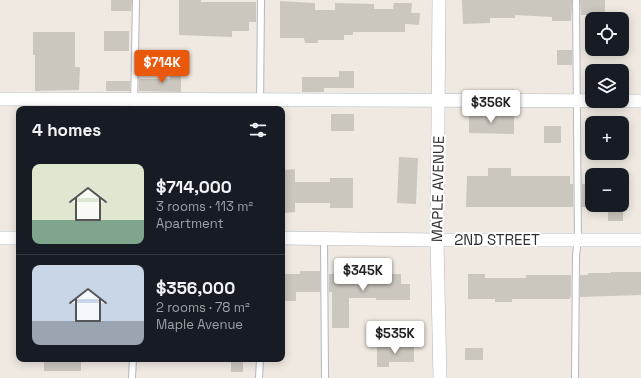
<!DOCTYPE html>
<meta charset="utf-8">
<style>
body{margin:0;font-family:"Space Grotesk",sans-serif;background:#242831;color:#f1f3f6;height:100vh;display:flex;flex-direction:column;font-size:15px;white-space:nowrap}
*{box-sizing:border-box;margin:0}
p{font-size:13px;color:#9ea1a6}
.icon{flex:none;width:22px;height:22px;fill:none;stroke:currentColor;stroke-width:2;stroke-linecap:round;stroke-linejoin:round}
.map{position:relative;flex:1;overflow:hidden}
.side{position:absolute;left:16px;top:106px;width:269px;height:256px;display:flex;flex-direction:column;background:#171b24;border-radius:8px;box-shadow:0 2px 10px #0003}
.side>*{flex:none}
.fabs{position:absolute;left:585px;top:12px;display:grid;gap:8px}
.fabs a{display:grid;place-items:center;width:44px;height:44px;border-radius:8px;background:#171b24;box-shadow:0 2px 10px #0003;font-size:20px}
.price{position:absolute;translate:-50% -34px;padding:0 9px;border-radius:4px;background:#fff;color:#222;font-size:13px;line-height:26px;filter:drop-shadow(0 1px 2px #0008)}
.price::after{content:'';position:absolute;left:50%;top:24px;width:12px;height:9px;margin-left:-6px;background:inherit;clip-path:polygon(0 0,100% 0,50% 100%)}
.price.current{background:#ea580c;color:#fff}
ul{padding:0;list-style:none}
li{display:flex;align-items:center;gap:12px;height:100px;padding:0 16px}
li+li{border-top:1px solid #363941}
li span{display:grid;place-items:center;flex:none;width:112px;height:80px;border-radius:8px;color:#555}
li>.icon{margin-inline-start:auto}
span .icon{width:48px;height:48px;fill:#fffc;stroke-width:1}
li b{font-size:17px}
h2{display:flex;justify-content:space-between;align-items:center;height:48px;padding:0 16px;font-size:17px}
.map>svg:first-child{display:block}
.building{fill:#cbc7bf}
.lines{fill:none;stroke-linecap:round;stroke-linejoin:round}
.service-casing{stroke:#b4b7c1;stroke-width:8}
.minor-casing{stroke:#b4b7c1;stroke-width:14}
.service{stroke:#fff;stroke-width:6}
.minor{stroke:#fff;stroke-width:13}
.labels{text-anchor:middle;stroke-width:4;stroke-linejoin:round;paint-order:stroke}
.street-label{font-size:15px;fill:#2e2e2e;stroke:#fff}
</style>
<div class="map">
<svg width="641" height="378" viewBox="0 0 641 378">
<rect width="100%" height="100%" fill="#efe9e1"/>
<g class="building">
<path d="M111,0h21l-1,11h-20z"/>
<path d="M179,0h22v2h55v20h-7v9h-17v6l-53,-2z"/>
<path d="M462,0h110l-1,21h-19v-4l-37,-2v3h-25v5l-27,1z"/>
<path d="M580,0h25v14l-24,1z"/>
<path d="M280,1l35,2v7h20v-7l39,1v5h19l1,-6h18l-1,10h9l-1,12 -14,-1v8h-52v3h-9v5h-26v3h-13l-1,-5h-24z"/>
<rect x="104" y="31" width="25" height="20"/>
<path d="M33,32h42v35h5l-1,23 -44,1v-36h-2z"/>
<rect x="557" y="50" width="15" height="15"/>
<path d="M339,71h15v17h-30v4h-22v-15h37z"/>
<path d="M170,74h11v18l-42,-1v-12h31z"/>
<rect x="106" y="81" width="24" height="10"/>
<rect x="331" y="114" width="23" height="17"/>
<path d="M469,114h16v2h29v18l-45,-1z"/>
<rect x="544" y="126" width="17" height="17"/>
<path d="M399,157l19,1 -2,46 -19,-1z"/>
<path d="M488,168h23v8h59v8h3v23h-107l1,-31h21z"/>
<path d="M295,169v13h35v-4h23v30h-23v-5h-35v9l-13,1v-43z"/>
<rect x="582" y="184" width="10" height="23"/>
<rect x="608" y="205" width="15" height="16"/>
<path d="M300,271h20v21h-24v9h-14v-27h18z"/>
<path d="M354,272h19v2h28v10h9v16h-34v-2h-27v30h-17v-36h-3v-18h25z"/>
<path d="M611,272h30v23l-61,2v-22h8v-2h23z"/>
<path d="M468,274h17v4h41v-3h45v22h-1v2h-58v3h-17v-3h-27z"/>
<path d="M396,345h18v17h-25v5h-12v-21h19z"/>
<rect x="465" y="348" width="18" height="12"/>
<rect x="44" y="359" width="37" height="12"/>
<rect x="231" y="359" width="12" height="13"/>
</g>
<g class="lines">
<defs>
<g id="service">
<path d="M134,109l2,-109"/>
<path d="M260,109l1,-109"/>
<path d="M324,239l1,139"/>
<path d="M132,378l1,-19"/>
<path d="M259,378l1,-19"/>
<path d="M575,378l1,-123 2,-15 -2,-240"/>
</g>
<g id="minor">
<path d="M439,0l-2,240 3,138"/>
<path d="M0,99l641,2"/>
<path d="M0,238h19"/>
<path d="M282,238l155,2h204"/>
</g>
</defs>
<use href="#service" class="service-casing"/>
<use href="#minor" class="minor-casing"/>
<use href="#service" class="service"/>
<use href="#minor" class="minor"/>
</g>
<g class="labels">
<g class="street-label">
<text transform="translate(438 189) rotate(-89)" y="5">MAPLE AVENUE</text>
<text x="497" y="245">2ND STREET</text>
</g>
</g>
</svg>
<div class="fabs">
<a><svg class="icon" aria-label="locate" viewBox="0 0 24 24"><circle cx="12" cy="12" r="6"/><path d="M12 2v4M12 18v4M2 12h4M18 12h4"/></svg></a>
<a><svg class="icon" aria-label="layers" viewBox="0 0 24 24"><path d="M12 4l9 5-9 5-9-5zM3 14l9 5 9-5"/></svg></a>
<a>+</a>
<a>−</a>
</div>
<b class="price current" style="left:162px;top:84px">$714K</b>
<b class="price" style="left:491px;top:124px">$356K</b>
<b class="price" style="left:363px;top:292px">$345K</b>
<b class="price" style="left:395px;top:355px">$535K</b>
<section class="side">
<h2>4 homes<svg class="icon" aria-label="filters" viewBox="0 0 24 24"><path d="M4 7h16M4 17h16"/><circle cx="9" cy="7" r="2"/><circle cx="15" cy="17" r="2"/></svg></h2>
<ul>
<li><span style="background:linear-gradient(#dfe7d0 70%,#7fa58c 0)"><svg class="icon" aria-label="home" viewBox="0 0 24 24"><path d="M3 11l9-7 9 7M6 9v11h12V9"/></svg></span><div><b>$714,000</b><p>3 rooms · 113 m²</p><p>Apartment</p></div></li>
<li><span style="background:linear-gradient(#c9d6e8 70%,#9aa5b1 0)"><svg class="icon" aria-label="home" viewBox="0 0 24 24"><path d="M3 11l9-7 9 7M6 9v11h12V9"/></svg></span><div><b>$356,000</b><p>2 rooms · 78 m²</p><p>Maple Avenue</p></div></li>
</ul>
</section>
</div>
